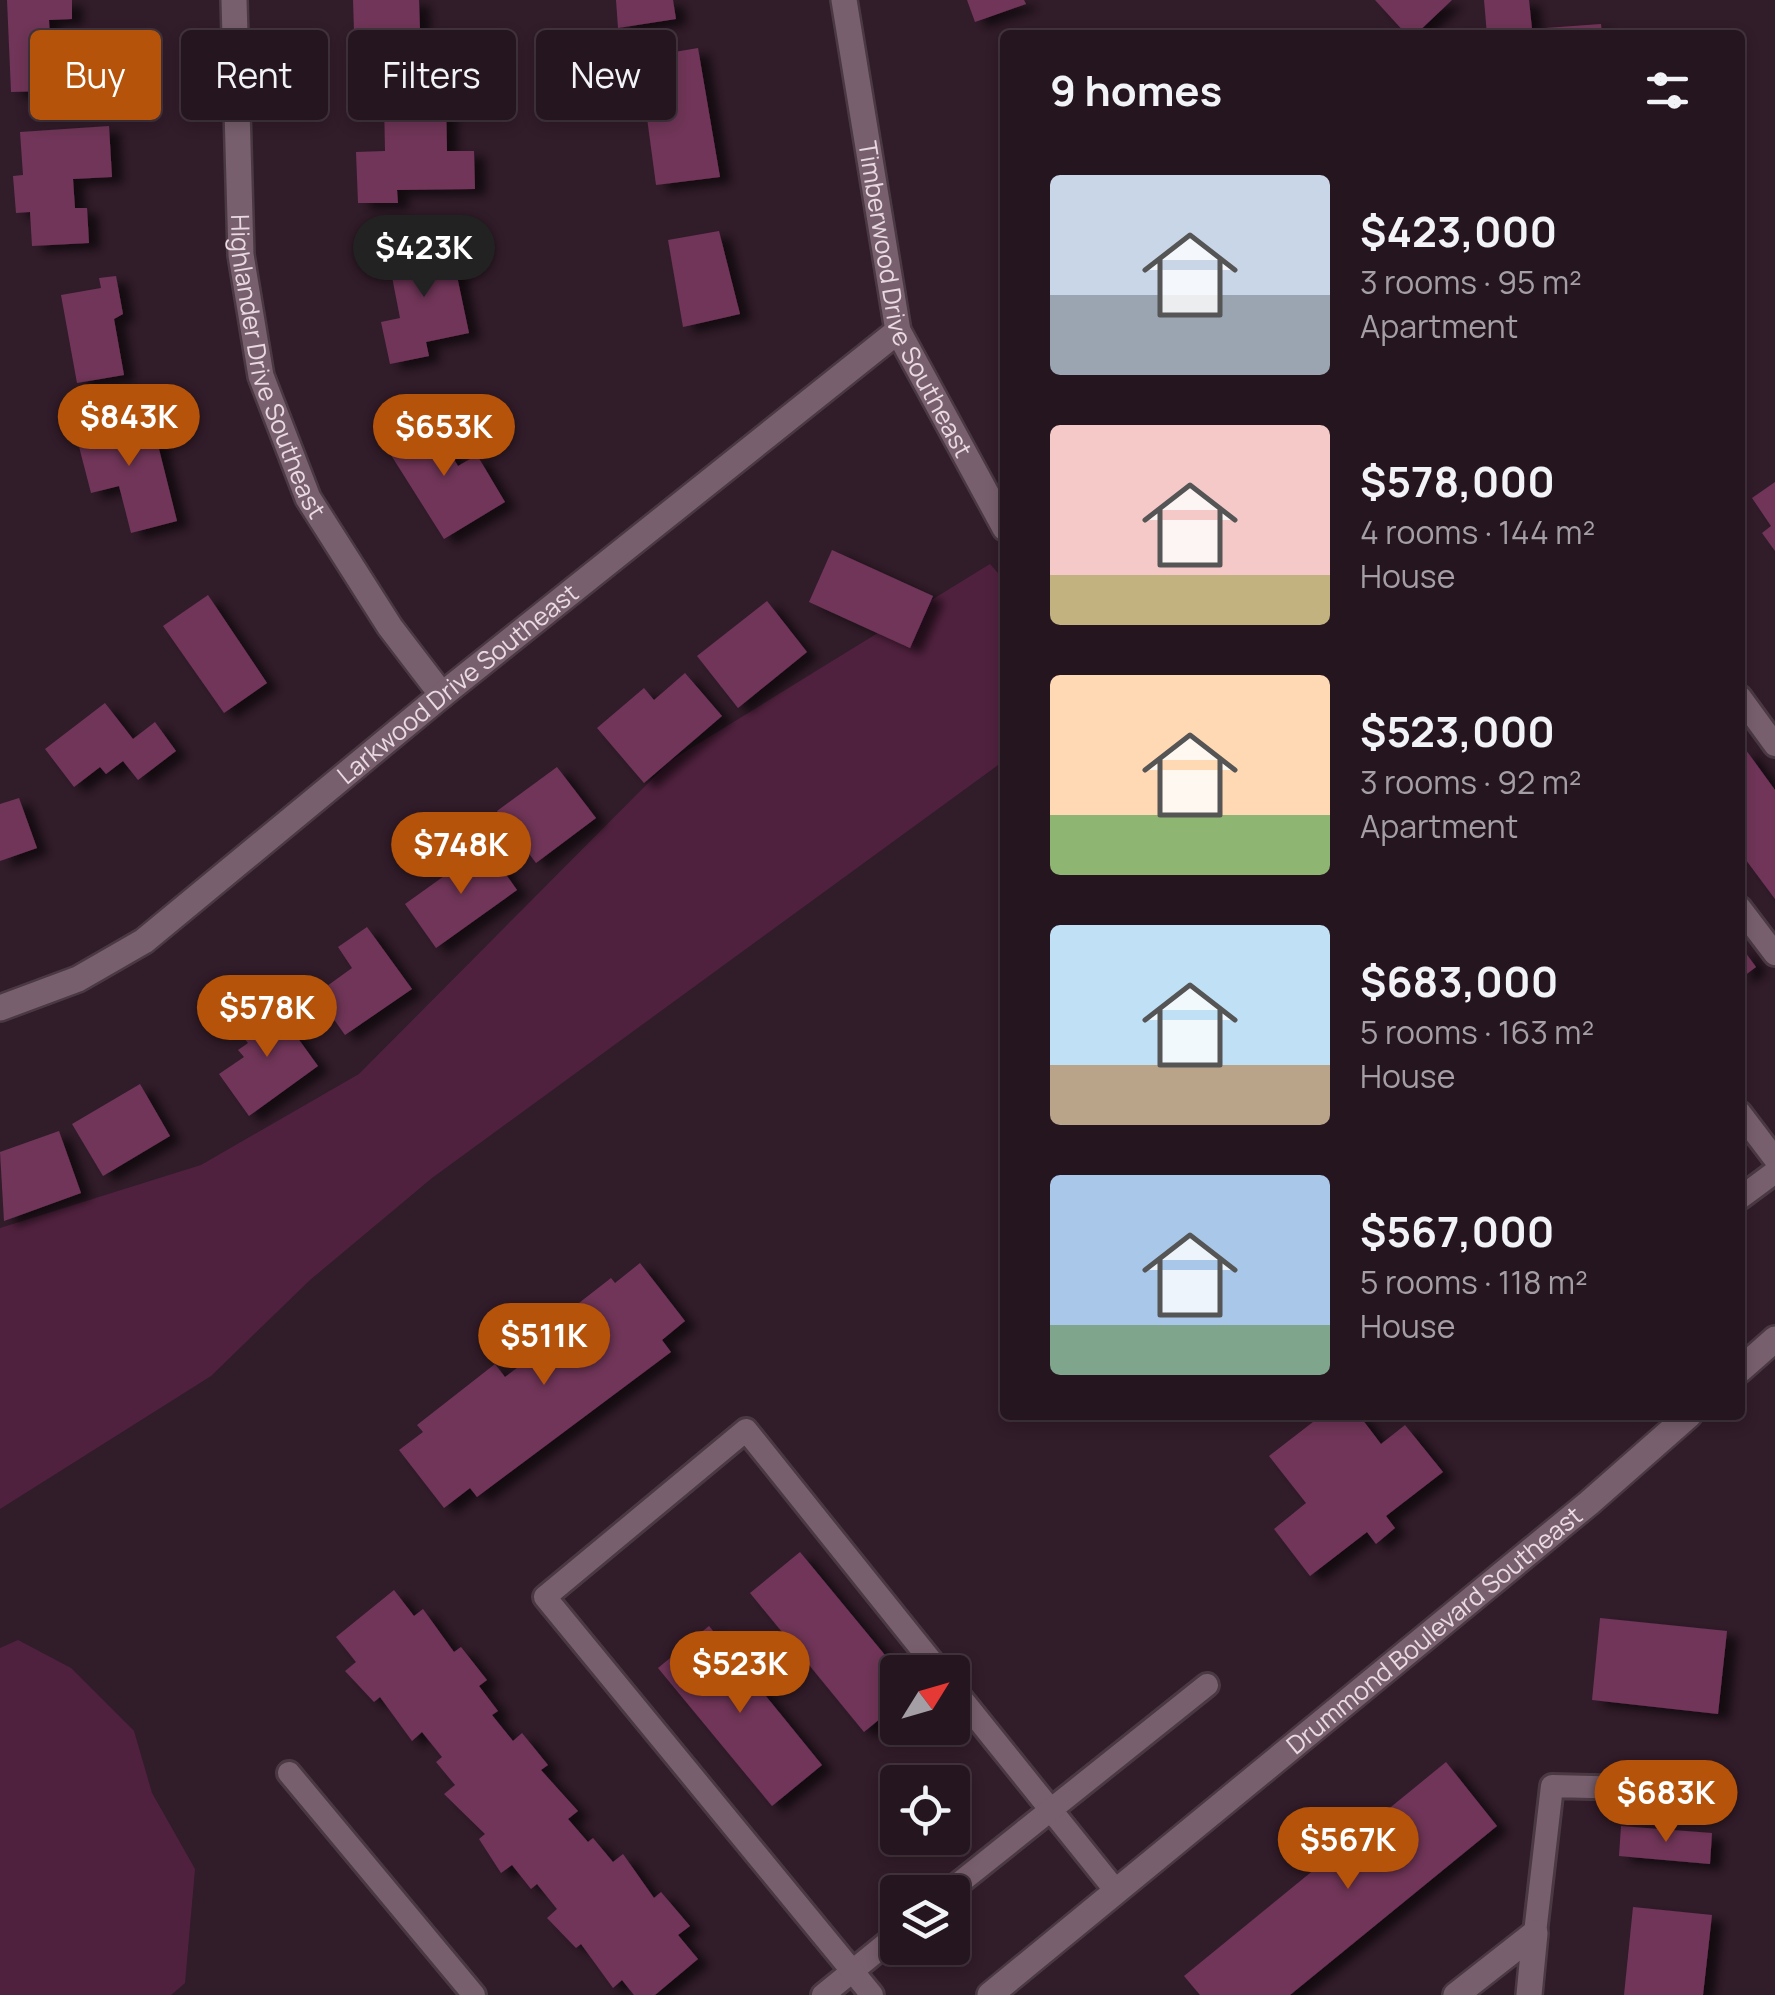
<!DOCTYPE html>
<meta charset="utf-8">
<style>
body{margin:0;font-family:Manrope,sans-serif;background:#2d1e28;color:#f1f3f6;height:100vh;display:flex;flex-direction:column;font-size:38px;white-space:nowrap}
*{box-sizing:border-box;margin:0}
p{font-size:32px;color:#a39fa4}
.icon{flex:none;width:55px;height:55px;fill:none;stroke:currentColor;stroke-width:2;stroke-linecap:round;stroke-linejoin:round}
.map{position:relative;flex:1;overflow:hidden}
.details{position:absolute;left:1000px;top:30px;width:745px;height:1390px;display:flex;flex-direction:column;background:#25151f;border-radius:10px;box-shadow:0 5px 15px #0003,0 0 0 2px #42343d}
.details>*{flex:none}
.guide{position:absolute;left:30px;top:30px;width:820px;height:90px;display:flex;gap:20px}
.needle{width:65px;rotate:53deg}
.buttons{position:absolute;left:880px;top:1655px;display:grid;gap:20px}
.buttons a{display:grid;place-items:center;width:90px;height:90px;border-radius:10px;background:#25151f;box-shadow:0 5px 15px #0003,0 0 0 2px #42343d;font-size:50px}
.price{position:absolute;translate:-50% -85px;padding:0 22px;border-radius:35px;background:#b45309;color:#fff;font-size:32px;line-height:65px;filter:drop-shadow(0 2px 5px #0008)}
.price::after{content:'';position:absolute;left:50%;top:60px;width:30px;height:22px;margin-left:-15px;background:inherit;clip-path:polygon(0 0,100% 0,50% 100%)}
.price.selected{background:#222;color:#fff}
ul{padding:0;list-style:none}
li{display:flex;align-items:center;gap:30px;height:250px;padding:0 50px}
li span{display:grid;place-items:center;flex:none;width:280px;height:200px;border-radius:10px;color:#555}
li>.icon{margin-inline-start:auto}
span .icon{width:120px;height:120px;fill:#fffc;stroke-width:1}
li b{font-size:42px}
h2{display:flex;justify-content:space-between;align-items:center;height:120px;padding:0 50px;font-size:42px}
.tag{padding:0 35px;border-radius:10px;background:#25151f;box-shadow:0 5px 15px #0003,0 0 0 2px #42343d;font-size:35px;line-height:90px}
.tag.selected{background:#b45309;color:#fff}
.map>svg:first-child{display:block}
.green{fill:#50213e}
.building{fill:#703559;filter:url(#shadow)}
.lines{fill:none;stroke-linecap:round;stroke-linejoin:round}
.service-casing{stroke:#4a3943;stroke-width:28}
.minor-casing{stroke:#4a3943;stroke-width:30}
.service{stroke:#785f6d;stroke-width:22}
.minor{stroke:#785f6d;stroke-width:25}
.labels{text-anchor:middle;stroke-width:8;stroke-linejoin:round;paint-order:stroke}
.street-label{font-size:25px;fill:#e9dae2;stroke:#311c29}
</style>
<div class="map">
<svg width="1775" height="1995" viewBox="0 0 1775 1995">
<defs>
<filter id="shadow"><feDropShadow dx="11" dy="6" stdDeviation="5" flood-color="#0009"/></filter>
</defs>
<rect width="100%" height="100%" fill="#311c29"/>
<g class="green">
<path d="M990,564l15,17v179l-573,418 -122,102 -99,96 -211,133v-281l201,-63 158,-91 311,-313z"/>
<path d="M18,1640l53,28 63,63 18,62 43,76 -10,114 -14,12h-171v-347z"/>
</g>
<g class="building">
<path d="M7,0h65v19l-23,1 1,19 65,-1 2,51 -106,3z"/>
<path d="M353,0h66l2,60 -66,2z"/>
<path d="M616,0h57l3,19 -58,9z"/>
<path d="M967,0h57l2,4 -51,18z"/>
<path d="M1375,0h77l-37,35h-8z"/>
<path d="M1484,0h45l3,29 69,-5 1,11h-115z"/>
<path d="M698,48l22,129 -64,8 -17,-127z"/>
<path d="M446,99l1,52h27l1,38 -78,1 1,13h-40l-2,-51 29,-1 -1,-51z"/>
<path d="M109,126l3,51 -39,2 2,29h12l2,35 -57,3 -2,-34 -14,1 -3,-37 10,-1 -3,-43z"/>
<path d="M719,231l21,83 -57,13 -15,-87z"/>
<path d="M449,238l20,95 -43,9 3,14 -39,8 -9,-42 19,-4 -13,-67z"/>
<path d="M116,276l7,38 -9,5 10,56 -47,8 -16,-88 40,-7 -2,-10z"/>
<path d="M150,413l27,108 -46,12 -12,-47 -28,7 -16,-62z"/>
<path d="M429,417l29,49 19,-11 28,47 -61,37 -60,-95z"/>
<path d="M1775,482v69l-13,-18 9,-7 -19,-28z"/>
<path d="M832,550l101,46 -23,52 -101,-46z"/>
<path d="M208,595l59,88 -43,30 -61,-87z"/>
<path d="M767,601l40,51 -69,56 -41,-52z"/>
<path d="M685,673l37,43 -78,67 -47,-55 47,-40 10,12z"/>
<path d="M105,703l28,36 22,-17 21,29 -38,29 -15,-19 -17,13 -6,-7 -26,20 -29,-38z"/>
<path d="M1746,750l29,40v109l-35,-47v-98z"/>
<path d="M557,767l39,51 -60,45 -39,-52z"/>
<path d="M19,798l18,50 -37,13v-57z"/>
<path d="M486,846l31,44 -81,58 -31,-44z"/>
<path d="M367,927l45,62 -67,46 -29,-41 36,-26 -14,-21z"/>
<path d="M1740,945l16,22 -16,12z"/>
<path d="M271,1001l47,65 -69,50 -30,-42 25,-17 -6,-7 10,-7 -13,-16z"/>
<path d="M140,1084l30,52 -67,40 -31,-52z"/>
<path d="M59,1131l22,62 -77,28 -4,-69z"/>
<path d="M640,1263l45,58 -23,19 9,12 -194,145 -7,-9 -26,20 -45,-58 24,-18 -6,-7 78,-61 10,13 37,-28 -8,-11 77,-60 4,5z"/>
<path d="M1322,1415h37l22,29 24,-19 38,47 -57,44 9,12 -19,16 -9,-12 -57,44 -36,-47 32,-26 -37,-47z"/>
<path d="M800,1552l99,120 -1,32 -34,28 -114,-139z"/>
<path d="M394,1590l20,26 9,-7 31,43 7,-5 26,33 -8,6 19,25 -6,4 21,26 9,-8 26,32 -7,5 37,41 -10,8 20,23 5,-4 20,24 10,-8 31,44 7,-6 29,34 -12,9 20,24 -43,36h-21l-12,-15 -9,8 -32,-44 -5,4 -29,-30 10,-9 -20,-25 -6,5 -19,-24 -11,8 -22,-34 6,-5 -41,-40 11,-9 -19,-23 6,-5 -20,-25 -10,9 -32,-44 -6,5 -29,-31 11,-9 -20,-25z"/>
<path d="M1600,1618l127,13 -9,83 -126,-14z"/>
<path d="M709,1626l113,139 -50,41 -114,-138z"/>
<path d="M1446,1762l51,64 -207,169h-90l-16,-19z"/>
<path d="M1621,1826l91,7 -2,31 -91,-8z"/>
<path d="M1633,1907l79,8 -9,80h-79z"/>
</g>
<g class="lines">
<defs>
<g id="service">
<path d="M1740,697l35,48"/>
<path d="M1740,908l35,46"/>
<path d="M1740,1113l35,46"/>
<path d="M1740,1198l35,-26"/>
<path d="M952,1687l164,204"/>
<path d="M289,1773l185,222"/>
<path d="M948,1892l259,-207"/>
<path d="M1535,1933l17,-147 159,4"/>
<path d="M823,1995l75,-61"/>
<path d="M872,1995l-327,-398 201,-167 194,242"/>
</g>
<g id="minor">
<path id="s1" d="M234,0l7,255 20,121 47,122 82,129 52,68"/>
<path id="s2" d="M844,0l54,331 107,197"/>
<path id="s3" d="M0,1008l78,-29 66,-38 298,-246 456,-364"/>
<path d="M1740,1370l35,-31"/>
<path id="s4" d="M990,1995l599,-492 100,-88"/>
<path d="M1456,1995l79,-62 -6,62"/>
</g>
</defs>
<use href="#service" class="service-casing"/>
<use href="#minor" class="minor-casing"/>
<use href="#service" class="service"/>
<use href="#minor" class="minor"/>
</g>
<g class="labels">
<g class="street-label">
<text dy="9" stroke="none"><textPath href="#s2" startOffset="310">Timberwood Drive Southeast</textPath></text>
<text dy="9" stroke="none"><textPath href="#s1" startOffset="372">Highlander Drive Southeast</textPath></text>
<text dy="9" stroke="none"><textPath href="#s3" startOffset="565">Larkwood Drive Southeast</textPath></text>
<text dy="9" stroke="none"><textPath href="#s4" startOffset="575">Drummond Boulevard Southeast</textPath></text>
</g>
</g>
</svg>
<div class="buttons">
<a><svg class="needle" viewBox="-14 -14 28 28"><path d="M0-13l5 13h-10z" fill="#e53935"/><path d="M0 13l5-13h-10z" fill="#a39fa4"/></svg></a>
<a><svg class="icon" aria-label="locate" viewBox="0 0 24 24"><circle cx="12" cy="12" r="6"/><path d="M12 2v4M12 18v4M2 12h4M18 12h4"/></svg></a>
<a><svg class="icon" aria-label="layers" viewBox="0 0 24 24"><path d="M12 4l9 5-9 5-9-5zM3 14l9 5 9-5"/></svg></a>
</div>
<b class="price selected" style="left:424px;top:300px">$423K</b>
<b class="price" style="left:129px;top:469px">$843K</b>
<b class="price" style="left:444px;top:479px">$653K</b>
<b class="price" style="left:461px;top:897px">$748K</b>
<b class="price" style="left:267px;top:1060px">$578K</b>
<b class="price" style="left:544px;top:1388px">$511K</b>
<b class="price" style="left:740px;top:1716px">$523K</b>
<b class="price" style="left:1666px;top:1845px">$683K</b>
<b class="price" style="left:1348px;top:1892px">$567K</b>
<div class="guide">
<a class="tag selected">Buy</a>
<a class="tag">Rent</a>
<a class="tag">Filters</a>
<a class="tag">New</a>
</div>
<section class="details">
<h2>9 homes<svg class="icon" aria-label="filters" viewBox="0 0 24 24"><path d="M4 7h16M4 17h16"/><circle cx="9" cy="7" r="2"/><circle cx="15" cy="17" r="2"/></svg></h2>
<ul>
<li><span style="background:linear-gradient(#c9d6e8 60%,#9aa5b1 0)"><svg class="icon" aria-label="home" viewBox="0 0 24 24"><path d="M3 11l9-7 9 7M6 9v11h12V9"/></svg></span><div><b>$423,000</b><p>3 rooms · 95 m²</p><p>Apartment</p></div></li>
<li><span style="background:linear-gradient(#f6c9c9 75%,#c2b280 0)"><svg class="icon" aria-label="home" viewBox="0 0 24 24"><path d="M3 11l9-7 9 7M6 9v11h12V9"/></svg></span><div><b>$578,000</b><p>4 rooms · 144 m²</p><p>House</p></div></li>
<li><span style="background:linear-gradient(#ffd9b3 70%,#8fb573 0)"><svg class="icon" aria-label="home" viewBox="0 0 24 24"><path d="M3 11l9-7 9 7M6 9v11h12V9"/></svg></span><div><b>$523,000</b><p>3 rooms · 92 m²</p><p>Apartment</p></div></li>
<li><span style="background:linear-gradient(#bfe0f5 70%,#b9a48a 0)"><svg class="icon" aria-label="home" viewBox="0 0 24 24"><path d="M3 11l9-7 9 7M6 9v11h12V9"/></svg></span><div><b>$683,000</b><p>5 rooms · 163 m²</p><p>House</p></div></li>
<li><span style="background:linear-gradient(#a9c7e8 75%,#7fa58c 0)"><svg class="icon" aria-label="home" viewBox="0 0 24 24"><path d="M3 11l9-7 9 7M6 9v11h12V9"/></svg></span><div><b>$567,000</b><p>5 rooms · 118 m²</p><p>House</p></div></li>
</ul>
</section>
</div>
